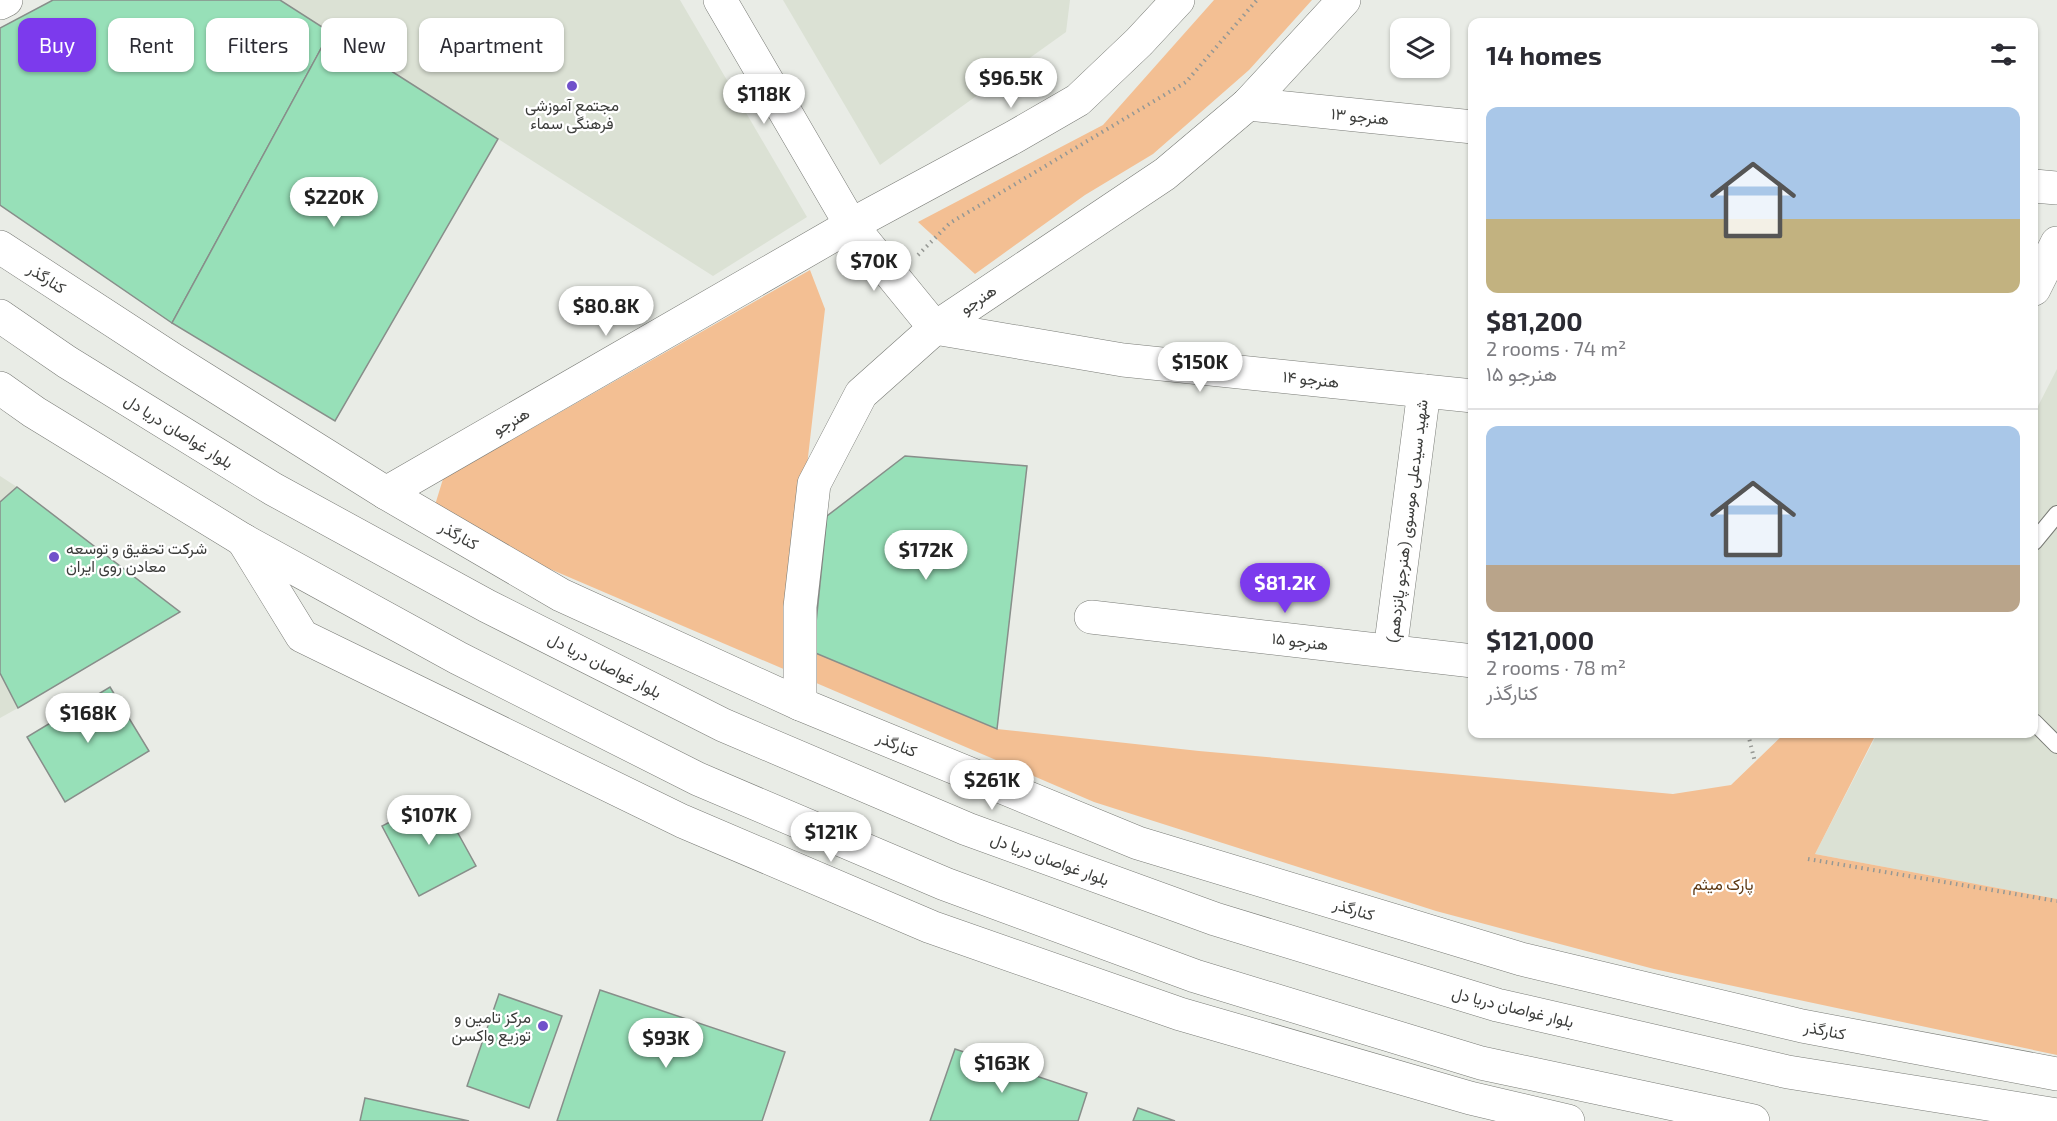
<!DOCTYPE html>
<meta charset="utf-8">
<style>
body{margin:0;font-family:"Exo 2",Vazirmatn,sans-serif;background:#f7f7f7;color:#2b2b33;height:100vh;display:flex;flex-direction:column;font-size:22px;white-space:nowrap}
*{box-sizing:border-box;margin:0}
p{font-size:20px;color:#7c7c81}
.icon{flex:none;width:33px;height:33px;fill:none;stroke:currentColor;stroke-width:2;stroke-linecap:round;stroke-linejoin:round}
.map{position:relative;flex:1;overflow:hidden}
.side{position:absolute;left:1468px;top:18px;width:570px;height:720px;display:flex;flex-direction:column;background:#fff;border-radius:12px;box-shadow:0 2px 4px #0004}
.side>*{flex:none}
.top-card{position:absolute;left:18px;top:18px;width:570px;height:54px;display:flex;gap:12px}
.buttons{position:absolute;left:1390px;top:18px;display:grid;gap:12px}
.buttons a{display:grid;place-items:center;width:60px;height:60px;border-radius:12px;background:#fff;box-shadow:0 2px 4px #0004;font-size:30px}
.price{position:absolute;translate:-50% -51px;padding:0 14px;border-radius:21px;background:#fff;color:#222;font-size:20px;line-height:39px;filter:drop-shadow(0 2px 3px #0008)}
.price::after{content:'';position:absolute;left:50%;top:36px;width:18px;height:14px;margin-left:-9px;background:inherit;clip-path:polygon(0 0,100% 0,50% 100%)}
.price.current{background:#7c3aed;color:#fff}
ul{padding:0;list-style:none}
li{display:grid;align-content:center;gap:12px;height:318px;padding:0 18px}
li+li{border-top:2px solid #e1e1e2}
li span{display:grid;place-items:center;height:186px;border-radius:12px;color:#555}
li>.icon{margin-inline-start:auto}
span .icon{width:108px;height:108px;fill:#fffc;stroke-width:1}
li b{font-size:26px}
h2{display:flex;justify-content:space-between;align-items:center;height:72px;padding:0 18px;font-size:26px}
.tag{padding:0 21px;border-radius:12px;background:#fff;box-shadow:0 2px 4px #0004;font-size:21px;line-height:54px}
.tag.current{background:#7c3aed;color:#fff}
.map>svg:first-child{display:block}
.built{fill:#dbe1d4}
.green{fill:#f3bf93}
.building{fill:#97e0b8;stroke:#888e8a;stroke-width:1.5}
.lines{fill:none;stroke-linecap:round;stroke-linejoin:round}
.service-casing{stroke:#797b76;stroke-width:18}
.minor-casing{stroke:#797b76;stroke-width:34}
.tertiary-casing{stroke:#797b76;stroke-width:34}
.secondary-casing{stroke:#797b76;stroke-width:34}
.path{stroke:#969894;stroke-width:4;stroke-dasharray:1.5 4.5;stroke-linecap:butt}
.service{stroke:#fff;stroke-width:16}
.minor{stroke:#fff;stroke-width:33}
.tertiary{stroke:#fff;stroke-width:33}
.secondary{stroke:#fff;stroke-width:33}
.poi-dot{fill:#7051ca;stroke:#fff;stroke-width:2}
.labels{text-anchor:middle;stroke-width:4.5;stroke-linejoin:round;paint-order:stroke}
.poi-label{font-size:16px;fill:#3c3d3b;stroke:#fff}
.street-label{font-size:16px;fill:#3c3d3b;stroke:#fff}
.park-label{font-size:16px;fill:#5c3712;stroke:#fff}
</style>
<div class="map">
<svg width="2057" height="1121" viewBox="0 0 2057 1121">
<rect width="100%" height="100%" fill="#e9ece6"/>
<g class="built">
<path d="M280,0h400l127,217 -94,59z"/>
<path d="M783,0h287l-4,32 -186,133z"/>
<path d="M2057,369v530l-242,-45 62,-120h157v-320z"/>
<path d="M0,476l17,11 -17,15z"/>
<path d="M0,673l18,35 -18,10z"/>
</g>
<g class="green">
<path d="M1214,0h98l-63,70 -96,84 -68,41 -110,79 -57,-52 185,-97z"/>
<path d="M810,270l15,39 -38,331 210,89 202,22 474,43 58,-9 53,-51h92l-61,120 242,45v156l-403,-86 -218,-58 -342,-109 -663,-284 12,-39z"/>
</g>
<g class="building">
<path d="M53,0h227l50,32 -158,291 -172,-118v-177z"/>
<path d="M330,32l168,107 -163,282 -163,-98z"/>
<path d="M905,456l122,10 -30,263 -184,-77 14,-136z"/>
<path d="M17,487l163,125 -162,96 -18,-35v-171z"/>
<path d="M110,687l39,64 -84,51 -38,-65z"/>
<path d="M438,797l38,69 -57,30 -37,-70z"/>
<path d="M600,990l185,62 -23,69h-205z"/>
<path d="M499,994l63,22 -33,92 -62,-22z"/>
<path d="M955,1049l132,44 -9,28h-148z"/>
<path d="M365,1098l104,23h-109z"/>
<path d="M1138,1108l37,13h-42z"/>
</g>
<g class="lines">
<defs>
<g id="service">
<path d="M2034,542l23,-28"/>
<path d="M2034,722l23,23"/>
</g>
<g id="minor">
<path d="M0,3l6,-3"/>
<path d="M1248,104l225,23"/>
<path d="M2034,186l23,2"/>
<path d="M2034,289l23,-46"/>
<path d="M935,328l188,32 350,36"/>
<path d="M1091,617l382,44"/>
<path d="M1390,651l34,-260"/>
</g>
<g id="tertiary">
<path d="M720,0l131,225 84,103"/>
<path d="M0,247l172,112 214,134 175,102 239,109 338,139 383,116 281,67 255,48"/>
<path d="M386,493l465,-268 163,-88 64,-37 61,-58 39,-42"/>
<path d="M243,540l59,96 380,185 249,106 249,87 290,84 98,23"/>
<path d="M800,704v-97l14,-123 47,-90 74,-66 230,-154 83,-70 96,-104"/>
</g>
<g id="secondary">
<path d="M0,316l67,46 206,127 214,117 236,119 244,104 248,90 282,86 291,67 269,43"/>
<path d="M0,388l34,24 209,128 215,118 240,121 247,105 250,92 286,87 272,58"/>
</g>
</defs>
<use href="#service" class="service-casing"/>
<use href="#minor" class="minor-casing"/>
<use href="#tertiary" class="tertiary-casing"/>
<use href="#secondary" class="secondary-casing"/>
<g class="path">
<path d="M918,255l32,-32 236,-141 71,-82"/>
<path d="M1748,734l7,28"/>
<path d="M1808,859l249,42"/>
</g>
<use href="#service" class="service"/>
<use href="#minor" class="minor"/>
<use href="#tertiary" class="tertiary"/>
<use href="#secondary" class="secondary"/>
</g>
<g class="poi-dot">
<circle cx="572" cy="86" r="6"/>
<circle cx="54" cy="557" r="6"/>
<circle cx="543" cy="1026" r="6"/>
</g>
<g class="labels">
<g class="poi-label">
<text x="572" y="111">مجتمع آموزشی<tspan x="572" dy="18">فرهنگی سماء</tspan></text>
<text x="66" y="554" text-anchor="start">شرکت تحقیق و توسعه<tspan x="66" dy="18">معادن روی ایران</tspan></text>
<text x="531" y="1023" text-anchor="end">مرکز تامین و<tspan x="531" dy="18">توزیع واکسن</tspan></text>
</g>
<g class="street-label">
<text transform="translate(1360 116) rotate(6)" y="6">هنرجو ۱۳</text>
<text transform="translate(47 278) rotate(33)" y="6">کنارگذر</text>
<text transform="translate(978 299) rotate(-34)" y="6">هنرجو</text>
<text transform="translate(1311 379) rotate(6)" y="6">هنرجو ۱۴</text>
<text transform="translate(511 421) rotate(-30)" y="6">هنرجو</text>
<text transform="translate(179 431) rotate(32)" y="6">بلوار غواصان دریا دل</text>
<text transform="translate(1407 521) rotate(-83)" y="6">شهید سیدعلی موسوی (هنرجو پانزدهم)</text>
<text transform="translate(459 535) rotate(30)" y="6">کنارگذر</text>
<text transform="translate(1300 641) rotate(7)" y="6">هنرجو ۱۵</text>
<text transform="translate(605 665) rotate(27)" y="6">بلوار غواصان دریا دل</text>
<text transform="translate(897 744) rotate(22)" y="6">کنارگذر</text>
<text transform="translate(1050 859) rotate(20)" y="6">بلوار غواصان دریا دل</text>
<text transform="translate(1354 909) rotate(17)" y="6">کنارگذر</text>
<text transform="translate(1513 1007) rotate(14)" y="6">بلوار غواصان دریا دل</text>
<text transform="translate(1825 1030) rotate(11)" y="6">کنارگذر</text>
</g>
<g class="park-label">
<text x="1723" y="890">پارک میثم</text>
</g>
</g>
</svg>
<div class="buttons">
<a><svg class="icon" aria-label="layers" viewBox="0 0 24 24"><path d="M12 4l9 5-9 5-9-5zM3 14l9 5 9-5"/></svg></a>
</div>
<b class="price" style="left:1011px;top:109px">$96.5K</b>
<b class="price" style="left:764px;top:125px">$118K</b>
<b class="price" style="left:334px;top:228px">$220K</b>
<b class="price" style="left:874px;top:292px">$70K</b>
<b class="price" style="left:606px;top:337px">$80.8K</b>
<b class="price" style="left:1200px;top:393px">$150K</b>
<b class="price" style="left:926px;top:581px">$172K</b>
<b class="price current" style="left:1285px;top:614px">$81.2K</b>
<b class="price" style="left:88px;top:744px">$168K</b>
<b class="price" style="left:992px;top:811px">$261K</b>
<b class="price" style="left:429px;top:846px">$107K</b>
<b class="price" style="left:831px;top:863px">$121K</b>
<b class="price" style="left:666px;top:1069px">$93K</b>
<b class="price" style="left:1002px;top:1094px">$163K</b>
<div class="top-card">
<a class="tag current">Buy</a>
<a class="tag">Rent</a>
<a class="tag">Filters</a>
<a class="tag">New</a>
<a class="tag">Apartment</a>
</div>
<section class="side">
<h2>14 homes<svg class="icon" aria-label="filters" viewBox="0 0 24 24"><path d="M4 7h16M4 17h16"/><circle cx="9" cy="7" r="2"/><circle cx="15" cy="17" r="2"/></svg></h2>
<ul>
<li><span style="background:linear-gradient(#a9c7e8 60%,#c2b280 0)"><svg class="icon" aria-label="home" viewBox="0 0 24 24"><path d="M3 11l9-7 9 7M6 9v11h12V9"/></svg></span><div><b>$81,200</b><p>2 rooms · 74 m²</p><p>هنرجو ۱۵</p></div></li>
<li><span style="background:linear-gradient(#a9c7e8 75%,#b9a48a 0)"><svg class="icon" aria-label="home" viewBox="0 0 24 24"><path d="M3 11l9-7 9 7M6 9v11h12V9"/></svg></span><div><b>$121,000</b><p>2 rooms · 78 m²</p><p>کنارگذر</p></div></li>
</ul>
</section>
</div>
